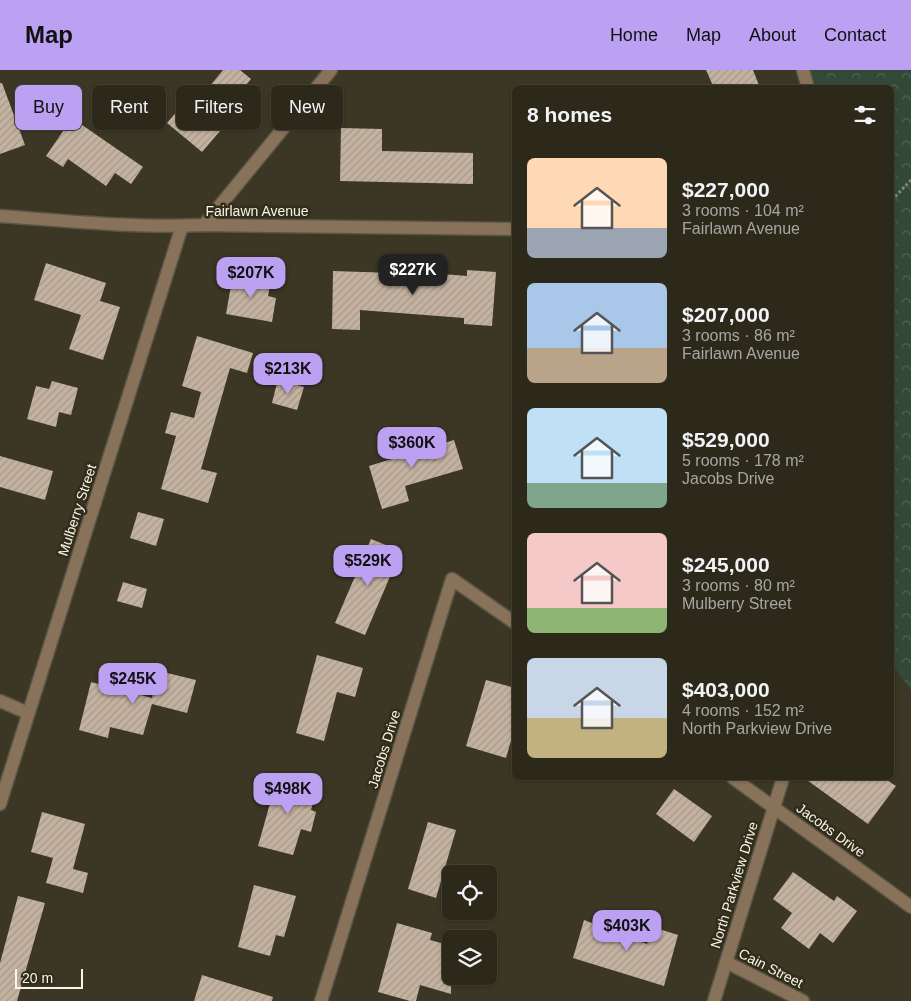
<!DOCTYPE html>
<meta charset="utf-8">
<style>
body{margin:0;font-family:Helvetica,sans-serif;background:#343124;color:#f1f3f6;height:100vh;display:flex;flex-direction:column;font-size:19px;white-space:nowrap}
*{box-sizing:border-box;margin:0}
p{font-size:16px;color:#a6a6a3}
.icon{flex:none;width:28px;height:28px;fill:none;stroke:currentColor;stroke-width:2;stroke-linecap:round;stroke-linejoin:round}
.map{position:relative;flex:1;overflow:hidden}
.drawer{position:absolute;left:512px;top:15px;width:382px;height:695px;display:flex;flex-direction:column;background:#2c291b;border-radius:8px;box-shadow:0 1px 4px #0004,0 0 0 1px #48453a}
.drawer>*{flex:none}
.guide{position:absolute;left:15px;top:15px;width:422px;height:45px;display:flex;gap:10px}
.fabs{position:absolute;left:442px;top:795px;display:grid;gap:10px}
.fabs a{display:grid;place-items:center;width:55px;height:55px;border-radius:8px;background:#2c291b;box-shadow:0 1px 4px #0004,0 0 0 1px #48453a;font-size:25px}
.scale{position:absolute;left:15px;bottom:12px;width:68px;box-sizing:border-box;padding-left:5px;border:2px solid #f8f5e9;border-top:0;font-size:14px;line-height:18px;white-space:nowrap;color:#f8f5e9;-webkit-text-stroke:4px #312d1a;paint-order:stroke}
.price{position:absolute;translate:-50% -42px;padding:0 11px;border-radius:10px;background:#bca0f2;color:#111;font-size:16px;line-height:32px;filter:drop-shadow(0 1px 2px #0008)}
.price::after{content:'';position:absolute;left:50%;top:30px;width:15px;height:11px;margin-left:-8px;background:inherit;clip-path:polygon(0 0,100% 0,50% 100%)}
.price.current{background:#222;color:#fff}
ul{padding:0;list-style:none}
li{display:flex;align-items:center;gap:15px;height:125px;padding:0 15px}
li span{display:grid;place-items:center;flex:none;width:140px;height:100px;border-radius:8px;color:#555}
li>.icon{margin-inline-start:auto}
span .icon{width:60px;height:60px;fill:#fffc;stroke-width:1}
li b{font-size:21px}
h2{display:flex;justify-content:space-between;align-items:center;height:60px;padding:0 15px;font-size:21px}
.tag{padding:0 18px;border-radius:8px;background:#2c291b;box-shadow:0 1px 4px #0004,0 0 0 1px #48453a;font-size:18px;line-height:45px}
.tag.current{background:#bca0f2;color:#111}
header{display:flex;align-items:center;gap:30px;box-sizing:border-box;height:70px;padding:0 25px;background:#bca0f2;color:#111}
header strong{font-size:24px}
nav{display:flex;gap:28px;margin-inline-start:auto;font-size:18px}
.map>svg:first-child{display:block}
.forest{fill:url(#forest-crowns)}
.building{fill:url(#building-hatch)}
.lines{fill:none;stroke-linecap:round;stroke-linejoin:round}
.street-casing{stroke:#595544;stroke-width:15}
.path{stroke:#8b8777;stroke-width:3;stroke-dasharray:2.5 2.5;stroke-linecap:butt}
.street{stroke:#89725a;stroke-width:12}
.labels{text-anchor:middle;stroke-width:5;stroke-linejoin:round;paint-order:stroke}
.street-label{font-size:14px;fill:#f8f5e9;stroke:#312d1a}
</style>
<header>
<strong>Map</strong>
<nav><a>Home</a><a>Map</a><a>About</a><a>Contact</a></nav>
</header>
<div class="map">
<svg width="911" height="931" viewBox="0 0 911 931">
<defs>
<pattern id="forest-crowns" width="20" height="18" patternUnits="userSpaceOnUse" patternTransform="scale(1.25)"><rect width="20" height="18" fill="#324938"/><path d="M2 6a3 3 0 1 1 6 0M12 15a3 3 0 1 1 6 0" fill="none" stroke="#506455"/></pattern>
<pattern id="building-hatch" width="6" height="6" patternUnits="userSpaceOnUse" patternTransform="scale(1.25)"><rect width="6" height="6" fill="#c4b2a0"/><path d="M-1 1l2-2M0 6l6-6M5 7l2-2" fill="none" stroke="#a6988a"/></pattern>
</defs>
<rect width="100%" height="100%" fill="#3b3724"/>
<path class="forest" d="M803,0h108v621l-19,-28v-575l-84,-1z"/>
<g class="building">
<path d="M223,0h17l11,9 -12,14 7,5 -27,32 1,1 -18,21 -35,-29 18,-21 7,6z"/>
<path d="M706,0h47l7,18h-46z"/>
<path d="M0,13h2l23,62 -25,9z"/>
<path d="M72,48l71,49 -12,17 -16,-11 -9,13 -38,-27 -5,8 -17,-11z"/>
<path d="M341,58l41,1v22l91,2v31l-133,-3z"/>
<path d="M46,193l60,20 -6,18 20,6 -17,53 -34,-11 12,-34 -47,-15z"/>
<path d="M394,200l73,6v-6l29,2 -4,54 -28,-2v-6l-104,-8v20l-28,-1 1,-58 61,2z"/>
<path d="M233,204l38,6 -3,16 8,2 -4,24 -46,-8z"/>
<path d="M197,266l56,17 -6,20 -17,-5 -29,101 16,4 -9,30 -47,-14 15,-53 -11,-3 6,-21 23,6 7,-26 -19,-6z"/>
<path d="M278,309l26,8 -7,23 -25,-7z"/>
<path d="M52,311l26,7 -7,27 -12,-3 -3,15 -29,-8 9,-33 13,3z"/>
<path d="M422,368l3,11 29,-9 9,29 -58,17 4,15 -27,8 -13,-43 26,-8 -3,-11z"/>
<path d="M0,386l53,15 -8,29 -45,-13z"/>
<path d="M138,442l26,7 -8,27 -26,-8z"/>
<path d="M371,469l27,11v8l-33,77 -30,-12z"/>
<path d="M123,512l24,7 -5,19 -25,-7z"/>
<path d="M317,585l46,13 -8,29 -18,-5 -13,49 -28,-8z"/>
<path d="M159,601l37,9 -9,33 -35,-9 -9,31 -33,-8 -2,11 -29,-8 12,-48 61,16z"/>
<path d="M486,610l29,8v39l-9,31 -40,-12z"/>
<path d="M278,705l40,10 -7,25 5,2 -5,20 -10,-3 -8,26 -35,-9z"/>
<path d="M804,708h80l12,8 -28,38z"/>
<path d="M674,719l38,27 -18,26 -38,-28z"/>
<path d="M42,742l43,12 -12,45 15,4 -5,20 -37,-10 7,-25 -22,-6z"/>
<path d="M428,752l28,8 -20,68 -28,-9z"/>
<path d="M793,802l41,29 3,-5 20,15 -24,32 -13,-10 -11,16 -28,-21 11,-15 -19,-14z"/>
<path d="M254,815l42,11 -12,41 -8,-2 -6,21 -32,-9z"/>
<path d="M18,826l27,7 -28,98h-17v-38z"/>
<path d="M584,850l63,24 6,-17 25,8 -14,51 -91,-28z"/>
<path d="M397,853l35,10 -2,7 18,5 -2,9 5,2v38l-31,-9 -4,16h-6l-32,-9z"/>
<path d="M202,905l71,22 -1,4h-78z"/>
</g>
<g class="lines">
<defs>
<g id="street">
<path d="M803,0l5,18"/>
<path d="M0,146c68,5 136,12 204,9l311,4"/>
<path d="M204,155l127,-155"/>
<path d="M0,631l28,12"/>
<path d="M733,708l178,129"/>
<path d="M0,734l182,-578"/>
<path d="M726,892l77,39"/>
<path d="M321,931l131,-422 63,44"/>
<path d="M714,931l69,-223"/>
</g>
</defs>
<use href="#street" class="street-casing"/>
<path class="path" d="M892,130l19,-20"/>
<use href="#street" class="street"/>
</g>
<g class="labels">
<g class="street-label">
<text x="257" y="146">Fairlawn Avenue</text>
<text transform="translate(77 440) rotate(-72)" y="5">Mulberry Street</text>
<text transform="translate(384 679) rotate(-73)" y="5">Jacobs Drive</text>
<text transform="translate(831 760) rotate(36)" y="5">Jacobs Drive</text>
<text transform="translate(734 815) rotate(-73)" y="5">North Parkview Drive</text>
<text transform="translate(771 898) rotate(27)" y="5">Cain Street</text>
</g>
</g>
</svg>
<div class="fabs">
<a><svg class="icon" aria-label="locate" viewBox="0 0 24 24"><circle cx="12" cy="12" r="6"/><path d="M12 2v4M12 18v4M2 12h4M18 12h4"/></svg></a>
<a><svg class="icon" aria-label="layers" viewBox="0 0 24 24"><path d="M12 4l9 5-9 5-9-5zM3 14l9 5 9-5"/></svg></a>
</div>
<div class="scale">20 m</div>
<b class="price current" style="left:413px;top:226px">$227K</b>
<b class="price" style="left:251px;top:229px">$207K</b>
<b class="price" style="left:288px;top:325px">$213K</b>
<b class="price" style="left:412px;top:399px">$360K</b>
<b class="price" style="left:368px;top:517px">$529K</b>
<b class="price" style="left:133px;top:635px">$245K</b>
<b class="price" style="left:288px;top:745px">$498K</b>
<b class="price" style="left:627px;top:882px">$403K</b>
<div class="guide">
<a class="tag current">Buy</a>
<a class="tag">Rent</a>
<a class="tag">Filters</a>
<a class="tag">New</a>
</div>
<section class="drawer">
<h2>8 homes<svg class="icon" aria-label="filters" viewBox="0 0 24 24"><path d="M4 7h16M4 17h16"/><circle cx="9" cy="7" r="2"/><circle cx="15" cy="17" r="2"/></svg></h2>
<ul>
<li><span style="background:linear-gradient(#ffd9b3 70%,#9aa5b1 0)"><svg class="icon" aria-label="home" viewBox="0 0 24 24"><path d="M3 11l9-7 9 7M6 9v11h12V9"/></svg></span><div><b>$227,000</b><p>3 rooms · 104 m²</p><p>Fairlawn Avenue</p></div></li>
<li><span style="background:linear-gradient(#a9c7e8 65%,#b9a48a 0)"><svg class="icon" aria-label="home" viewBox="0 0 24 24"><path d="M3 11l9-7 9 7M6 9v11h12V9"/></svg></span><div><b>$207,000</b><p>3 rooms · 86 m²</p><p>Fairlawn Avenue</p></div></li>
<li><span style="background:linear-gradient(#bfe0f5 75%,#7fa58c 0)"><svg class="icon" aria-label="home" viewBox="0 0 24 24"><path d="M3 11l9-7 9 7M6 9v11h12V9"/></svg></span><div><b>$529,000</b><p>5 rooms · 178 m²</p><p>Jacobs Drive</p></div></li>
<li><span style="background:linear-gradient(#f6c9c9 75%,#8fb573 0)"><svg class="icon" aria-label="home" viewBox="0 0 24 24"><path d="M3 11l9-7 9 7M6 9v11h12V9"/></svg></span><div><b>$245,000</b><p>3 rooms · 80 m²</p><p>Mulberry Street</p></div></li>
<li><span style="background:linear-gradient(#c9d6e8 60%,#c2b280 0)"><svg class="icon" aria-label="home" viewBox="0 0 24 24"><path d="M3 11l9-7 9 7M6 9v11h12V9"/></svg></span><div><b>$403,000</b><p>4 rooms · 152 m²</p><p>North Parkview Drive</p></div></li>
</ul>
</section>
</div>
